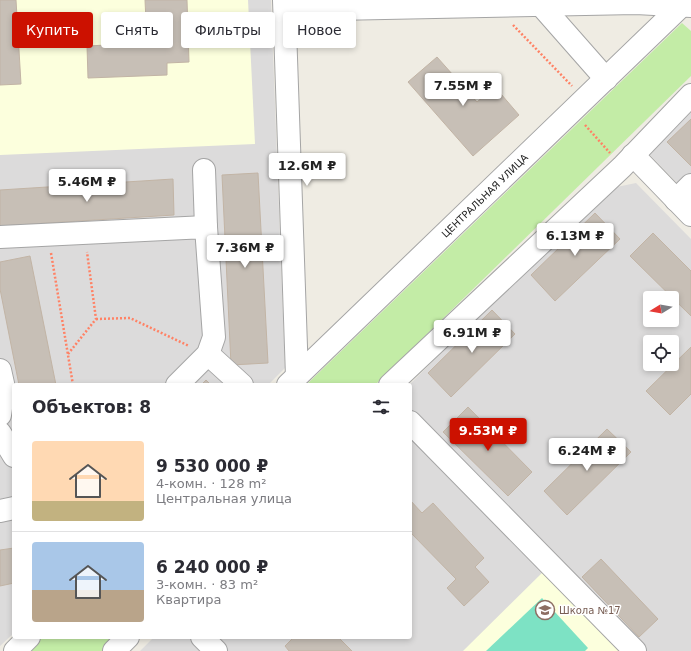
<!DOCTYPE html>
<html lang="ru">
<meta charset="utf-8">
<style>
body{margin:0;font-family:"DejaVu Sans",sans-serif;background:#f2f2f3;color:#2b2b33;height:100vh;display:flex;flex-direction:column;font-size:15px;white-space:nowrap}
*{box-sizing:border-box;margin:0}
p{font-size:13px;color:#7c7c81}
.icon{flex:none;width:22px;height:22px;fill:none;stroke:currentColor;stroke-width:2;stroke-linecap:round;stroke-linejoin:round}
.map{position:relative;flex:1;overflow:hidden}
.panel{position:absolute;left:12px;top:383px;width:400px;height:256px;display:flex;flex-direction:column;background:#fff;border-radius:4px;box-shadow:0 2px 6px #0003}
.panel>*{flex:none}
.hud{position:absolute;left:12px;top:12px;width:400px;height:36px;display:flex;gap:8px}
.needle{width:26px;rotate:259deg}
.buttons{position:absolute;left:643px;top:291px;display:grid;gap:8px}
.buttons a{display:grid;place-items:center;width:36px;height:36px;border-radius:4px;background:#fff;box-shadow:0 2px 6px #0003;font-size:20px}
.price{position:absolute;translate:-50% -34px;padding:0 9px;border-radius:4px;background:#fff;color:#222;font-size:13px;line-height:26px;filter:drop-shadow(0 1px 2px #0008)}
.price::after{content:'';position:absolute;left:50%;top:24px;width:12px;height:9px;margin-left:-6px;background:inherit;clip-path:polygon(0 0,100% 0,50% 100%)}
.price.selected{background:#c10;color:#fff}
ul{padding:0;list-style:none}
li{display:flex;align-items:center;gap:12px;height:100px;padding:0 20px}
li+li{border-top:1px solid #e1e1e2}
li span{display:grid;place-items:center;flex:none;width:112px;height:80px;border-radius:4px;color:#555}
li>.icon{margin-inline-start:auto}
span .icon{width:48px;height:48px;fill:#fffc;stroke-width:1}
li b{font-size:17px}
h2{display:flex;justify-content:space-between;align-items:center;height:48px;padding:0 20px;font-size:17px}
.pill{padding:0 14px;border-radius:4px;background:#fff;box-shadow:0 2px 6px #0003;font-size:14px;line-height:36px}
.pill.selected{background:#c10;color:#fff}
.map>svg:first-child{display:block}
.residential{fill:#dcdbdb;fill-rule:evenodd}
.education{fill:#fcffdd}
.grass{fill:#c3eca6}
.pitch{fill:#7de2c4}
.building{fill:#c7bfb6;stroke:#c2b4a5}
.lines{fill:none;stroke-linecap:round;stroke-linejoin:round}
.minor-casing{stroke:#a5a5a5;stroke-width:24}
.path{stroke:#ff8265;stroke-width:2.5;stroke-dasharray:2 2;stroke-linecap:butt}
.minor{stroke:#fff;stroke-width:22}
.labels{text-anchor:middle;stroke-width:3;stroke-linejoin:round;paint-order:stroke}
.street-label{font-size:10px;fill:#1e1e1e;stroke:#fff}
.education-label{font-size:10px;fill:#785e54;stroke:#fff;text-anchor:start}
</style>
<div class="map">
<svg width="691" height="651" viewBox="0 0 691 651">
<rect width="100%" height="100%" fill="#efece3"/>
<g class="residential">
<path d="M0,0h271l14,368 -17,17h-254v248l-14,13z"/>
<path d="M691,103v94l-45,-46z"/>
<path d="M636,183l55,56v412h-551l14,-14h256l-1,-252 198,-196zM650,298h22v22h-22zM650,342h22v22h-22z"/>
</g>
<g class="education">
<path d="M0,0h248l7,144 -255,11z"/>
<path d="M546,569l79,82h-162z"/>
</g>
<g class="grass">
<path d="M682,23l9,8v45l-316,309h-69z"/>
<path d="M41,637h75l-14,14h-75z"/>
</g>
<path class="pitch" d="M542,598l46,50 -3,3h-99z"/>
<g class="building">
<path d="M0,0h16l5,84 -21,1z"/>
<path d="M145,0h42l2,62 -22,1v12l-79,3 -1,-32 60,-3z"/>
<path d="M437,57l40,45 18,-15 24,28 -46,41 -65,-74z"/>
<path d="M691,119v47l-24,-24z"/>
<path d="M258,173l10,190 -37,2 -9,-190z"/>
<path d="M173,179l1,36 -174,11v-36z"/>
<path d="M595,213l25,26 -65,62 -24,-26z"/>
<path d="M653,233l38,38v45l-61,-60z"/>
<path d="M30,256l26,129h-37l-19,-96v-27z"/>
<path d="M492,310l23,24 -64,63 -23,-24z"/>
<path d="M691,347v47l-21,21 -24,-24z"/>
<path d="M206,380l5,5h-10z"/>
<path d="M468,407l64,65 -24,24 -65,-64z"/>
<path d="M607,429l24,23 -64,63 -23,-24z"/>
<path d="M410,500l12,13 11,-10 51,55 -9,9 14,15 -25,24 -17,-18 9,-9 -46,-47z"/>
<path d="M14,548v35l-14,3v-36z"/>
<path d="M601,559l57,60 -19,18 -57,-60z"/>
<path d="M294,637h44l14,14h-63l-4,-5z"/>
</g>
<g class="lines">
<defs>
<g id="minor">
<path d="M284,0l13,376"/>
<path d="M540,4l66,75"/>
<path d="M285,10l351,-7 55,3"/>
<path d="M633,155l58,60"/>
<path d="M204,170l2,57"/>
<path d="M676,200l15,-15"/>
<path d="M0,237l206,-10 8,110 -6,17 -31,31"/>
<path d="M208,354l34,31"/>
<path d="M0,370l4,18 -4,27"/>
<path id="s1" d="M288,385l394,-380"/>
<path d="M390,385l232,-218 69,-72"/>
<path d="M410,422l225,229"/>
<path d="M0,433l14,23"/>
<path d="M0,511l14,-3"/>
<path d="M202,637l14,14"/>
<path d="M15,651l14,-14"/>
<path d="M114,651l14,-14"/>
</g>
</defs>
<use href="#minor" class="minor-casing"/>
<g class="path">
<path d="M513,25l59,61"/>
<path d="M585,125l25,28"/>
<path d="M51,253l22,132"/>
<path d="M96,319l34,-1 59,28"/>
<path d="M68,354l28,-35 -9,-67"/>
</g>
<use href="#minor" class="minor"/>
</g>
<defs>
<symbol id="school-ring" viewBox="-11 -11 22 22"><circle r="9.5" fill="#fff" stroke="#8d6e63" stroke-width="1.5"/><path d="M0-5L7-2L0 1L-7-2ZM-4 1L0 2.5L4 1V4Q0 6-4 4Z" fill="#8d6e63"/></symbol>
</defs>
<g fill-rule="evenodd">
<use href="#school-ring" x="534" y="599" width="22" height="22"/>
</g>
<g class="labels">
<g class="street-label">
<text dy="4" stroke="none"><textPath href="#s1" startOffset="273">ЦЕНТРАЛЬНАЯ УЛИЦА</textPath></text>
</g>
<g class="education-label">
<text x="559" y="614">Школа №17</text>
</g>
</g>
</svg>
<div class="buttons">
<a><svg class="needle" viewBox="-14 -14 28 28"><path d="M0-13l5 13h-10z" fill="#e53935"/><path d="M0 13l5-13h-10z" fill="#7c7c81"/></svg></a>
<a><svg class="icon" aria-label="locate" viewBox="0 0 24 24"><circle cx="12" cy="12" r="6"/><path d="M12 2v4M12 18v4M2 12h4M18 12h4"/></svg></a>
</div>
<b class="price" style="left:463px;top:107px">7.55M ₽</b>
<b class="price" style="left:307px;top:187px">12.6M ₽</b>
<b class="price" style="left:87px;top:203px">5.46M ₽</b>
<b class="price" style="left:575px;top:257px">6.13M ₽</b>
<b class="price" style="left:245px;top:269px">7.36M ₽</b>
<b class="price" style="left:472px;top:354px">6.91M ₽</b>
<b class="price selected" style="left:488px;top:452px">9.53M ₽</b>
<b class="price" style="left:587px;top:472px">6.24M ₽</b>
<div class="hud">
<a class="pill selected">Купить</a>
<a class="pill">Снять</a>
<a class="pill">Фильтры</a>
<a class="pill">Новое</a>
</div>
<section class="panel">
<h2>Объектов: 8<svg class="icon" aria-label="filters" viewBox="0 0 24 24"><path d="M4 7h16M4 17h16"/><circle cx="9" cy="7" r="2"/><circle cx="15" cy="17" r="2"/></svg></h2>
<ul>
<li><span style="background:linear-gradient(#ffd9b3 75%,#c2b280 0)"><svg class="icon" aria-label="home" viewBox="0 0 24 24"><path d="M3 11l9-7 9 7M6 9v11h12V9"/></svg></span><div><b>9 530 000 ₽</b><p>4-комн. · 128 m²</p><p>Центральная улица</p></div></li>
<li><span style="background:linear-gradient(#a9c7e8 60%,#b9a48a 0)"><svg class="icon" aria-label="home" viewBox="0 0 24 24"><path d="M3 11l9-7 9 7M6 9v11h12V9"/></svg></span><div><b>6 240 000 ₽</b><p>3-комн. · 83 m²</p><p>Квартира</p></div></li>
</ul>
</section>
</div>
